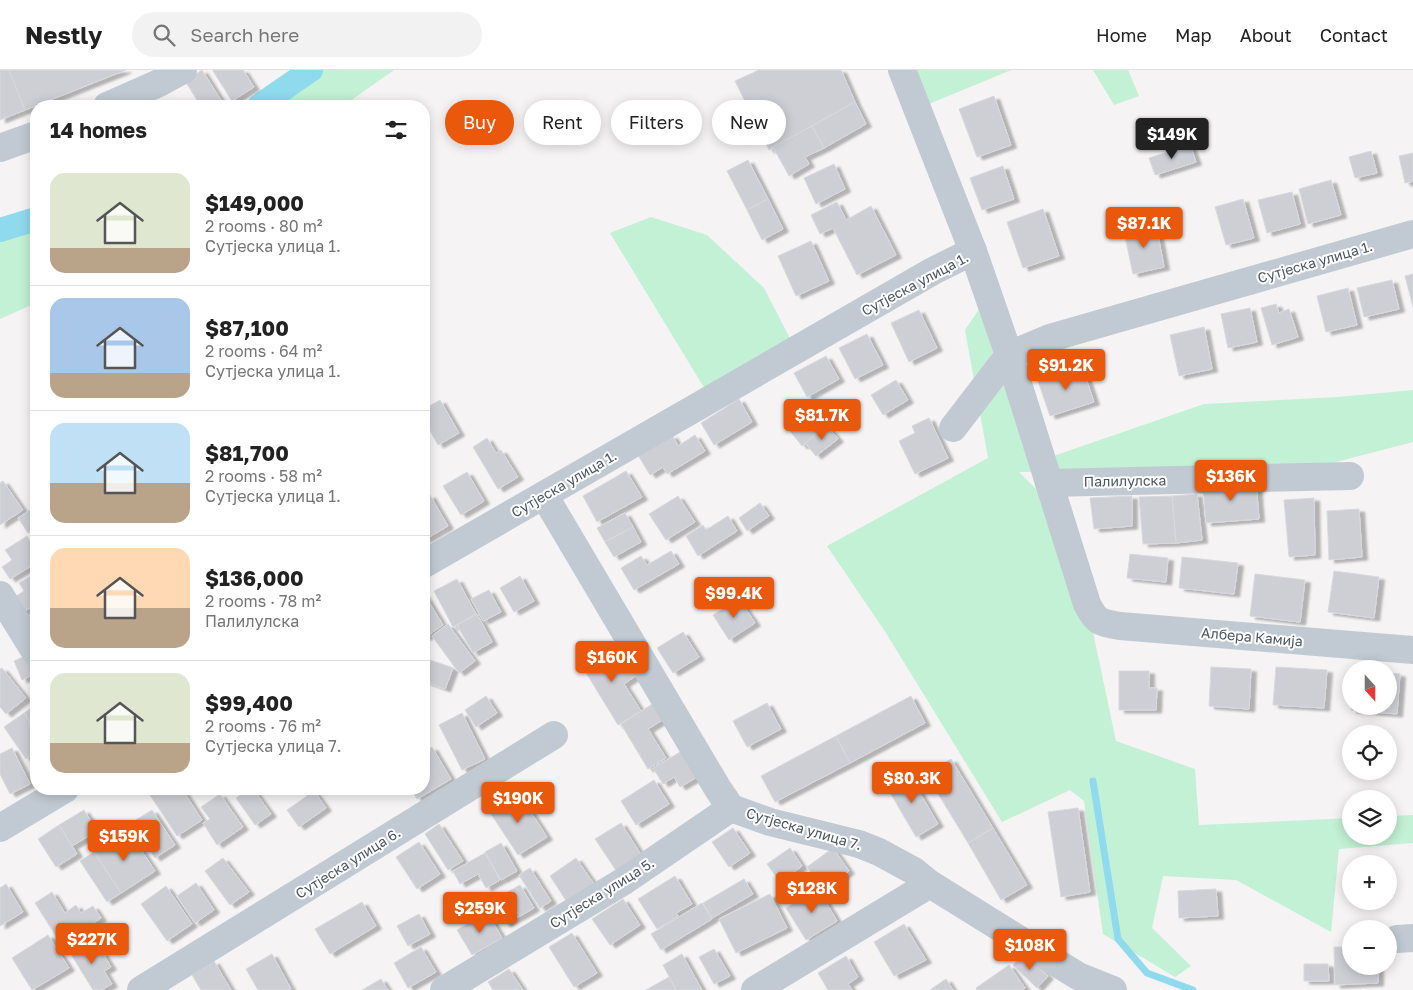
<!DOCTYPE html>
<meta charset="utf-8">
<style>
body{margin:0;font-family:"Golos Text",sans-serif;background:#f2f2f2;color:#222;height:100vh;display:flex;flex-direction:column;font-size:19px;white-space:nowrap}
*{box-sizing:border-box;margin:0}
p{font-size:16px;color:#767676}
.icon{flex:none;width:28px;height:28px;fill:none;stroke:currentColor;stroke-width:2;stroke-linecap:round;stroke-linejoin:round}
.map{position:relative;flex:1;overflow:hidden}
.details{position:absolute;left:30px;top:30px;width:400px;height:695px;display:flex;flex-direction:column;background:#fff;border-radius:20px;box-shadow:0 2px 12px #0003}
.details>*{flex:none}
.hud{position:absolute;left:445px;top:30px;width:475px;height:45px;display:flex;gap:10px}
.needle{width:32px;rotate:159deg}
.tools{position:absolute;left:1342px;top:590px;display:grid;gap:10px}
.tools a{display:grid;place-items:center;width:55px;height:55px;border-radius:50%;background:#fff;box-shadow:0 2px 12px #0003;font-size:25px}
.price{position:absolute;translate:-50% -42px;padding:0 11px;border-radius:5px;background:#ea580c;color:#fff;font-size:16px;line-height:32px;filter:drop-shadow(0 1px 2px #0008)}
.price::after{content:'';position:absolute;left:50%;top:30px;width:15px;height:11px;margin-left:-8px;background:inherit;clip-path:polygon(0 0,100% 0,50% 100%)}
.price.current{background:#222;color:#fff}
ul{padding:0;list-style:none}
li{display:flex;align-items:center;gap:15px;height:125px;padding:0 20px}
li+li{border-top:1px solid #e0e0e0}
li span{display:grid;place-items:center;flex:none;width:140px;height:100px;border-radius:15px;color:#555}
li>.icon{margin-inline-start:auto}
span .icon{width:60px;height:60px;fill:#fffc;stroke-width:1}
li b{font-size:21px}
h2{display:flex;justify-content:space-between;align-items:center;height:60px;padding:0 20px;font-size:21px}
.chip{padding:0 18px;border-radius:22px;background:#fff;box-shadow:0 2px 12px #0003;font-size:18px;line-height:45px}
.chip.current{background:#ea580c;color:#fff}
header{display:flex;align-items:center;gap:30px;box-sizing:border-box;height:70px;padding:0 25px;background:#fff;border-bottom:1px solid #e0e0e0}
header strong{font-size:24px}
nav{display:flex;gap:28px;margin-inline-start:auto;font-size:18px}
.search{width:350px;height:45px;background:#f2f2f2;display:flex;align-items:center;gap:12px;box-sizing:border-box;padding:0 18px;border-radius:28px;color:#767676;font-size:19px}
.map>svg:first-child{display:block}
.green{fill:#c3f1d5}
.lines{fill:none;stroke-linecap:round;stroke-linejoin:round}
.stream{stroke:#90daee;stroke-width:7}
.canal{stroke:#90daee;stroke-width:24}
.building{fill:#cdcfd5;stroke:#d7d9de;filter:url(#shadow)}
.minor{stroke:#c1cad2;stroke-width:28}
.labels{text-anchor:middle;stroke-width:4;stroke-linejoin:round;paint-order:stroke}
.street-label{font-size:14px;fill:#4a5661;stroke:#fff}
</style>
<header>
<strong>Nestly</strong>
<div class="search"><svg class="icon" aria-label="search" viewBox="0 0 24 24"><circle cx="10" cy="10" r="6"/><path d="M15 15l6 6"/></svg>Search here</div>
<nav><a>Home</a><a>Map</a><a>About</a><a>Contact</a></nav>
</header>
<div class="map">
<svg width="1413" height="920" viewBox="0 0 1413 920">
<defs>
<filter id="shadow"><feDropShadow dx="5.5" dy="3" stdDeviation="1" flood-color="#0004"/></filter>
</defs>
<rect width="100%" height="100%" fill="#f5f3f3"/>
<g class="green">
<path d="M311,0h83l-51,36h-86z"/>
<path d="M902,0h109l-94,39z"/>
<path d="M1093,0h35l11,26 -25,9z"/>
<path d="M651,147l56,18 57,53 32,62 -85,49 -101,-166z"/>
<path d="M36,149v84l-36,16v-89z"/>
<path d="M988,226l54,164 162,-56 134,-7 75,-7v52l-104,27 -290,3 38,38 30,94 29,137 79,28 4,56 152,-7v18h38v-20l24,-1v28l-74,6 -8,83 -95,-52 -73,-4 -11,52 39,38 -16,11 -72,-43 -19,-133 -14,-11 -68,32 -116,-189 -59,-87 161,-88 -23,-128z"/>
</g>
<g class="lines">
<path class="stream" d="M1093,711l25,158 29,34 46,17"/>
<g class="canal">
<path d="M259,36l52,-36"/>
<path d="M0,160l36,-11"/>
</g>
</g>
<g class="building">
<path d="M0,0h9l16,40 -25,10z"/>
<path d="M9,0h117l-101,40z"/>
<path d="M202,0l22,35 -2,1h-21l-16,-25z"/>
<path d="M214,0h29l11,17 -22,14 -19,-30z"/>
<path d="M759,0h82l14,32 -86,48 -34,-69z"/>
<path d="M994,26l17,49 -34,12 -18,-48z"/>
<path d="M855,32l11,22 -42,24 -12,-22z"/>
<path d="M812,56l12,22 -19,9 4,7 -20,12 -16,-29z"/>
<path d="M1190,75l6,17 -41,13 -6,-17z"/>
<path d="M1371,81l6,22 -22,5 -6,-21z"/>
<path d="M1413,83v28l-8,2 -6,-27z"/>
<path d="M748,90l20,39 -21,11 -20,-39z"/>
<path d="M834,94l11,25 -29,15 -12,-26z"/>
<path d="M1003,96l11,33 -32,11 -12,-32z"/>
<path d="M1331,110l10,35 -33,9 -9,-35z"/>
<path d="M1292,122l8,32 -33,9 -9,-33z"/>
<path d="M768,129l15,30 -21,11 -15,-30z"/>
<path d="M1243,129l11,39 -28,7 -11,-38z"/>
<path d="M837,132l9,18 25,-14 25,49 -39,20 -24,-47 -13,6 -9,-19z"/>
<path d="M1043,139l16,47 -36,12 -16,-46z"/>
<path d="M1156,155l8,42 -31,7 -9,-42z"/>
<path d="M811,171l18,40 -33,15 -18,-40z"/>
<path d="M1413,204v33l-8,-31z"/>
<path d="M1392,210l7,29 -35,8 -7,-29z"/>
<path d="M1348,218l9,37 -31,7 -9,-36z"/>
<path d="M1276,234l3,9 10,-4 9,28 -26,8 -11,-37z"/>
<path d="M1250,238l7,34 -29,6 -7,-34z"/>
<path d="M919,240l18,38 -28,14 -18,-39z"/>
<path d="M1204,257l8,42 -33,7 -9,-41z"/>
<path d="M867,264l16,31 -28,14 -16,-31z"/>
<path d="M826,286l13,23 -32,18 -13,-24z"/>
<path d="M1082,296l12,36 -44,14 -12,-35z"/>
<path d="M896,310l12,20 -25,15 -12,-20z"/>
<path d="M739,329l13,23 -38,23 -13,-22z"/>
<path d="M440,330l19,33 -21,12 -14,-25v-11z"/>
<path d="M819,338l12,15 -29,23 -12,-15z"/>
<path d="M929,348l19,40 -33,16 -16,-33 16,-8 -3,-7z"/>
<path d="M827,356l11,13 -22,17 -11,-13z"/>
<path d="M672,365l6,11 17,-11 10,16 -38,23 -4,-7 -13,8 -12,-20z"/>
<path d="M487,368l9,15 5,-3 17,27 -20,12 -25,-42z"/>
<path d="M626,401l16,26 -45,25 -14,-26z"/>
<path d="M467,402l17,29 -23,14 -18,-29z"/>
<path d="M3,411l20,29 -23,15v-42z"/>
<path d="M1256,412l3,37 -53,4 -3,-37z"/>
<path d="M1197,424l5,46 -26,3 -4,-47z"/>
<path d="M430,425l18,31 -24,14v-42z"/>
<path d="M678,426l17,26 -29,18 -17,-26z"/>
<path d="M1132,426v30l-38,3 -4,-31z"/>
<path d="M1172,426l4,47 -33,1 -4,-47z"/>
<path d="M1314,428l1,57 -26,2 -5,-57z"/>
<path d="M760,433l9,13 -22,15 -8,-13z"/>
<path d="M36,436v22l-8,5 -10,-15z"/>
<path d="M1359,439l3,48 -33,3 -2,-49z"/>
<path d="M625,443l8,14 -28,15 -8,-14z"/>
<path d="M728,446l9,15 -39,25 -12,-20 17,-11 3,5z"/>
<path d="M633,457l8,15 -27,15 -9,-15z"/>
<path d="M27,466l9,15v12l-26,16 -8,-12 10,-7 -7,-10z"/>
<path d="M671,481l8,13 -45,26 -13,-22 20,-12 6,9z"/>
<path d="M1130,484l38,4 -2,24 -39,-4z"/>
<path d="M1182,487l56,6 -4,31 -55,-6z"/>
<path d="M1334,501l45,6 -5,41 -46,-6z"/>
<path d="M36,503v31l-17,11 -9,-15 14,-9 -5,-8z"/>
<path d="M1255,504l50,6 -5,42 -50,-6z"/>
<path d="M520,506l14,25 -20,11 -14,-24z"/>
<path d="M457,509l19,35 -23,13 -19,-36z"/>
<path d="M489,520l12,22 -18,9 -12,-22z"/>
<path d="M424,524l19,31 -19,13z"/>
<path d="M739,529l16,24 -26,17 -16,-25z"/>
<path d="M477,544l15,28 -19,11 -16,-28z"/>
<path d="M448,554l27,37 -16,12 -27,-37z"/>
<path d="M683,562l16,25 -26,16 -16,-25z"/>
<path d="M596,576l12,19 17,-10 12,20 -13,9 17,27 -23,14 -41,-67z"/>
<path d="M31,583l5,10v10l-14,7 -8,-19z"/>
<path d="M427,589l26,9 -8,21 -21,-8v-15z"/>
<path d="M1211,597l40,2 -2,40 -40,-3z"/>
<path d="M1276,597l51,3 -3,38 -51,-3z"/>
<path d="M2,598l24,30 -20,16 -6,-7v-38z"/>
<path d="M1119,601h30v17h8l-1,22h-37z"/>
<path d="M1389,603l11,1 -3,40 -46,-4 1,-4h37z"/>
<path d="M486,626l11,17 -21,14 -11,-17z"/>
<path d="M911,626l14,27 -75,40 -14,-27z"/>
<path d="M654,633l10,16 -16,10 18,29 -18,11 -27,-45z"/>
<path d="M767,633l14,26 -34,18 -14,-26z"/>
<path d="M36,635v25l-12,-17z"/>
<path d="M24,643l12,17v21l-10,8 -22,-32z"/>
<path d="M462,643l23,46 -23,11 -23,-45z"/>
<path d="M836,666l14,27 -75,39 -14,-26z"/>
<path d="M432,677l19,32 -34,20 -7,-10h14v-37z"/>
<path d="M12,678l18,36 -20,10 -10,-20v-20z"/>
<path d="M687,678l15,26 -22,13 -6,-10 -11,7 -10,-16z"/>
<path d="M951,689l42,69 -25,15 -42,-69z"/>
<path d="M907,701l31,53 -22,13 -31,-53z"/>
<path d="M654,710l15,24 -33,21 -15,-24z"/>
<path d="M146,719h36l20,31 -25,16z"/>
<path d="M250,719h3l18,25 -16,11 -19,-27z"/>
<path d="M314,721l12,17 -27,19 -12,-17z"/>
<path d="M518,722l29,45 -29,18 -29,-44z"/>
<path d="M220,724l23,33 -26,18 -14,-22 7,-4 -9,-12z"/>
<path d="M1078,738l12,84 -29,5 -13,-85z"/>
<path d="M84,740l13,21 -25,15 -13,-21z"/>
<path d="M152,740l23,35 -20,13 -24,-35z"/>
<path d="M621,753l21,33 -25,16 -22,-33z"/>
<path d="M439,754l24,37 -15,9 -23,-36z"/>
<path d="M59,755l18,29 -21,13 -18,-28z"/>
<path d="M733,758l17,25 -21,14 -17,-25z"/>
<path d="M993,758l34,57 -26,15 -33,-57z"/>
<path d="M128,760l27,41 -34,22 -27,-41z"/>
<path d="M419,772l21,32 -23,15 -21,-32z"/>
<path d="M501,773l16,28 -16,9 -16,-28z"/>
<path d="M790,778l12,18 -22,16 -13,-18z"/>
<path d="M833,778l16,23 -25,18 -17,-22z"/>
<path d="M94,782l27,41 -14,9 -27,-41z"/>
<path d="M485,783l15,27 -14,8 -8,-14 -18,10 -7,-13z"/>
<path d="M223,788l26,34 -19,13 -25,-34z"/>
<path d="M576,788l18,26 -27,18 -17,-26z"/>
<path d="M530,798l21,33 -11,7 -21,-33z"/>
<path d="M675,806l17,28 -16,9 2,3 -21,13 -19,-30z"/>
<path d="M744,809l9,15 -41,24 -9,-15z"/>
<path d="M196,813l18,27 -19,13 -18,-27z"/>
<path d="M6,814l17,28 -23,14v-38z"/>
<path d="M520,815l14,23 -14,8 -14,-23z"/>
<path d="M166,816l26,38 -25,17 -26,-37z"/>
<path d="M818,819l19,32 -31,19 -20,-32z"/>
<path d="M1216,819l2,27 -39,2 -1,-27z"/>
<path d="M52,822l13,21 11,-8 5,8 12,-7 8,12 -40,26 -26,-41z"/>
<path d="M506,823l14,23 -15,8 -13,-22z"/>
<path d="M770,824l17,34 -51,25 -17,-34z"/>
<path d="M623,829l17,26 -30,20 -18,-26z"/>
<path d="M362,832l14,24 -46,28 -15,-25z"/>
<path d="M702,833l10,16 -51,31 -10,-16z"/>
<path d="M487,842l15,26 -30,17 -15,-25z"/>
<path d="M419,844l11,20 -22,12 -11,-20z"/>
<path d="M904,854l22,36 -32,16 -20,-34z"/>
<path d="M572,863l25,40 -23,14 -25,-40z"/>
<path d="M48,865l21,33 -37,22 -20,-32z"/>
<path d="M89,869l9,15 4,-2 9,15 -7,4 8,13 -11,6h-8l-24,-39z"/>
<path d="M421,877l15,25 -28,16 -14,-25z"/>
<path d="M1334,877h17v19h27v17l-43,2z"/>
<path d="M714,879l16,27 -16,8 -15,-27z"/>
<path d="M272,884l19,35 -3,1h-30l-12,-21z"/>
<path d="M682,884l20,36h-26l-13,-25z"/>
<path d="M1023,884l25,22 -11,12 -24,-23z"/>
<path d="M846,886l12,21 -10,7 4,6h-24l-10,-17z"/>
<path d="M214,891l17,29h-30l-9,-15z"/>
<path d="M1304,894h24l1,17h-25z"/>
<path d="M1009,895l16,23 -3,2h-45l-1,-2z"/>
<path d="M509,899l14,21h-30l-5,-8z"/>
<path d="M669,907l7,13h-30z"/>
<path d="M381,909l7,11h-26z"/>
<path d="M946,909l7,11h-23z"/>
</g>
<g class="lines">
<g class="minor">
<path d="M902,0l71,181 36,104 78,249c10,19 12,18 33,22l293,24"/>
<path d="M107,36l52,-23 24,-13"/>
<path d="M0,78l36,-13"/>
<path d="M1009,285l41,-17 363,-104"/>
<path d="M953,358l56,-73"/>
<path d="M1049,413l301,-7"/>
<path d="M544,425l174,294 13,19 39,14 89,22 20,8 35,19 16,13 148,92 35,14"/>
<path d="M424,494l509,-293 40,-20"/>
<path d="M0,525l36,58"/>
<path d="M0,758l65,-39"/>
<path d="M1397,869l16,-1"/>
<path d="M141,920l413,-255"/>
<path d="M444,920l180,-109 107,-73"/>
<path d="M755,920l175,-106"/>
</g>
</g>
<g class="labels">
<g class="street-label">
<text transform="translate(1315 192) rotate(-16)" y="5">Сутјеска улица 1.</text>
<text transform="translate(915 214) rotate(-28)" y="5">Сутјеска улица 1.</text>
<text transform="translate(1125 411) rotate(-1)" y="5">Палилулска</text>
<text transform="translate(564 414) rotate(-30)" y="5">Сутјеска улица 1.</text>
<text transform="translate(1252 567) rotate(5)" y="5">Албера Камија</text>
<text transform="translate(804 759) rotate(16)" y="5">Сутјеска улица 7.</text>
<text transform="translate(348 793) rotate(-32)" y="5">Сутјеска улица 6.</text>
<text transform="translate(602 823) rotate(-32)" y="5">Сутјеска улица 5.</text>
</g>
</g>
</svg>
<div class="tools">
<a><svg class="needle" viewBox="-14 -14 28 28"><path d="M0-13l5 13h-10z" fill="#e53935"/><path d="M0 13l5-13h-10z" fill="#767676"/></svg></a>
<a><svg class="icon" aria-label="locate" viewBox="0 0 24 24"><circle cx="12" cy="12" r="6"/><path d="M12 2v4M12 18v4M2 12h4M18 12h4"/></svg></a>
<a><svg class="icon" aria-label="layers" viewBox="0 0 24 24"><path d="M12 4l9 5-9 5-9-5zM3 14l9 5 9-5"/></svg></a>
<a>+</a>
<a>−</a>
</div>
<b class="price current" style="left:1172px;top:90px">$149K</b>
<b class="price" style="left:1144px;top:179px">$87.1K</b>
<b class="price" style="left:1066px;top:321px">$91.2K</b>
<b class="price" style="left:822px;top:371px">$81.7K</b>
<b class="price" style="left:1231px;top:432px">$136K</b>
<b class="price" style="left:734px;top:549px">$99.4K</b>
<b class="price" style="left:612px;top:613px">$160K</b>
<b class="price" style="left:912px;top:734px">$80.3K</b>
<b class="price" style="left:518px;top:754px">$190K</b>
<b class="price" style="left:124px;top:792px">$159K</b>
<b class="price" style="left:812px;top:844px">$128K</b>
<b class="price" style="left:480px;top:864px">$259K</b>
<b class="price" style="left:92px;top:895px">$227K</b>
<b class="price" style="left:1030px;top:901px">$108K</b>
<div class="hud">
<a class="chip current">Buy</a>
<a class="chip">Rent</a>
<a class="chip">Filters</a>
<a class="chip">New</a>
</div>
<section class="details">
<h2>14 homes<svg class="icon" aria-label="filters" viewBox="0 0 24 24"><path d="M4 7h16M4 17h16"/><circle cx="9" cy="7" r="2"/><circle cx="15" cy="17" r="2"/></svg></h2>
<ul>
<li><span style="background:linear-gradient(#dfe7d0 75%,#b9a48a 0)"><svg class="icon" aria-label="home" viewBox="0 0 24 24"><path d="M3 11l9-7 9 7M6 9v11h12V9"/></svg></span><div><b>$149,000</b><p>2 rooms · 80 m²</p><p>Сутјеска улица 1.</p></div></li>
<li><span style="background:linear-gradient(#a9c7e8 75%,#b9a48a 0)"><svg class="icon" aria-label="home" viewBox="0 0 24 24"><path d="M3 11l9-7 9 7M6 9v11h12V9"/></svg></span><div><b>$87,100</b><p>2 rooms · 64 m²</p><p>Сутјеска улица 1.</p></div></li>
<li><span style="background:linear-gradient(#bfe0f5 60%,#b9a48a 0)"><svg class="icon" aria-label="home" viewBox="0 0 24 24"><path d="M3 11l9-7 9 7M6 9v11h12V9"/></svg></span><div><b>$81,700</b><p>2 rooms · 58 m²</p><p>Сутјеска улица 1.</p></div></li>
<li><span style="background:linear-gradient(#ffd9b3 60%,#b9a48a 0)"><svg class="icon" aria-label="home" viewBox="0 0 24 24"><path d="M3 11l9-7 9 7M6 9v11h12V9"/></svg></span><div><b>$136,000</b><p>2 rooms · 78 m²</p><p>Палилулска</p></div></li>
<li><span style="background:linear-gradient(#dfe7d0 70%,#b9a48a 0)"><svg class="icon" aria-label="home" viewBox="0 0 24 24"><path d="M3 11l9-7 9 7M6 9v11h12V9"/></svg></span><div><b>$99,400</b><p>2 rooms · 76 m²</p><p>Сутјеска улица 7.</p></div></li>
</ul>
</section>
</div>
